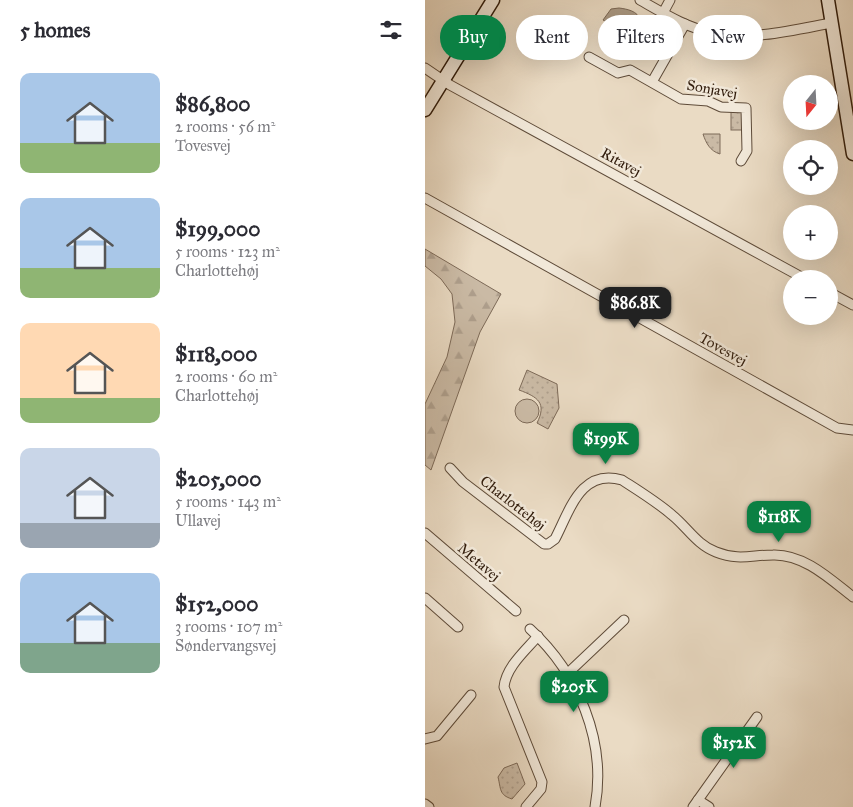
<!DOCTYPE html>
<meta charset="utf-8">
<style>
body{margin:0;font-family:"IM FELL Great Primer",serif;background:#f7f7f7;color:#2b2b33;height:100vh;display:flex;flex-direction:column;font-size:19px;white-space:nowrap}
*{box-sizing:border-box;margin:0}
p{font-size:16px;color:#7c7c81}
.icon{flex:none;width:28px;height:28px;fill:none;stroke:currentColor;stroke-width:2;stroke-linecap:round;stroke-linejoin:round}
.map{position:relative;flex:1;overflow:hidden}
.panel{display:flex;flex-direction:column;background:#fff;width:425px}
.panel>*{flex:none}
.hud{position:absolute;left:15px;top:15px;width:338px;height:45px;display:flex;gap:10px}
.needle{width:32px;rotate:198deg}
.controls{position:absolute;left:358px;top:75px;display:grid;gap:10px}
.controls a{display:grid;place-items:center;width:55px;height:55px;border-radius:50%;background:#fff;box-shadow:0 5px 20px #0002;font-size:25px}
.price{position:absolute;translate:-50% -42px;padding:0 11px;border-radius:10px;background:#0b8043;color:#fff;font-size:16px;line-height:32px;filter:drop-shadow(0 1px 2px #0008)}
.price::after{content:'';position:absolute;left:50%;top:30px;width:15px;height:11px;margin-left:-8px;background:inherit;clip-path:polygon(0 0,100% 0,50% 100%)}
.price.active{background:#222;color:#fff}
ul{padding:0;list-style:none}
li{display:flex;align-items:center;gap:15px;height:125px;padding:0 20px}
li span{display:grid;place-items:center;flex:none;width:140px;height:100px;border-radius:10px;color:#555}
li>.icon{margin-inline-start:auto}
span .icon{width:60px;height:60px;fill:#fffc;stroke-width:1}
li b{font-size:21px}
h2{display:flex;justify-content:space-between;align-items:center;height:60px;padding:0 20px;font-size:21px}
.chip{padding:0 18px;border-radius:22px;background:#fff;box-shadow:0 5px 20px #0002;font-size:18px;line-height:45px}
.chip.active{background:#0b8043;color:#fff}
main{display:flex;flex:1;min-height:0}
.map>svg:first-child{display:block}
.grass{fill:url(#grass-dots);stroke:#7d6a58}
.forest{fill:url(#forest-firs);stroke:#7d6a58}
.garden{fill:#cabaa5;stroke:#7d6a58}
.water{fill:#ab9a85;stroke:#7a6754}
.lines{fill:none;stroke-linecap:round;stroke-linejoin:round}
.street-casing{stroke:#5e4b39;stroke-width:11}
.secondary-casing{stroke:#301b0b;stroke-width:15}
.street{stroke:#f1e8d9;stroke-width:9}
.secondary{stroke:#f1e8d9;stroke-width:12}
.labels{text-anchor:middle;stroke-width:5;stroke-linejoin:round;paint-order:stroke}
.street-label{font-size:15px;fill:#301b0b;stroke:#f1e8d9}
</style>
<main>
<section class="panel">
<h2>5 homes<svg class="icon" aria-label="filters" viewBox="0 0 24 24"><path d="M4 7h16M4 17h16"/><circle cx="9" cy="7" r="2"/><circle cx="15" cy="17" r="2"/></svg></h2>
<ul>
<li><span style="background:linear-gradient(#a9c7e8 70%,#8fb573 0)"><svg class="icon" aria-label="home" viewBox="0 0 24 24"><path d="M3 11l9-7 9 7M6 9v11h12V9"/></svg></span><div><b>$86,800</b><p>2 rooms · 56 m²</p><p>Tovesvej</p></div></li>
<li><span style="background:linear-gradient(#a9c7e8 70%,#8fb573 0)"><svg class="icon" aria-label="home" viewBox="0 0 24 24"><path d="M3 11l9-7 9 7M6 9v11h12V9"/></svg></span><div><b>$199,000</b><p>5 rooms · 123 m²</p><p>Charlottehøj</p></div></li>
<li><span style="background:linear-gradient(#ffd9b3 75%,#8fb573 0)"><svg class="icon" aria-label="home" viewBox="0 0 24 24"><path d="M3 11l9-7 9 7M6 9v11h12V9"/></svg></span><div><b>$118,000</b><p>2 rooms · 60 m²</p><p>Charlottehøj</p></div></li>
<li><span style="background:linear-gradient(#c9d6e8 75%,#9aa5b1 0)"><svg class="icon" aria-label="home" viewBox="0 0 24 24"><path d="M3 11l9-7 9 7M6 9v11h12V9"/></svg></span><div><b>$205,000</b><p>5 rooms · 143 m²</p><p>Ullavej</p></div></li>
<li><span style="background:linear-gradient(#a9c7e8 70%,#7fa58c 0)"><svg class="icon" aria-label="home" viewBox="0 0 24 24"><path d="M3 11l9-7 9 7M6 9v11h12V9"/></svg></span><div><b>$152,000</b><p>3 rooms · 107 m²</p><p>Søndervangsvej</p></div></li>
</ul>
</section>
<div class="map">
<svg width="428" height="807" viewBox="0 0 428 807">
<defs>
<pattern id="grass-dots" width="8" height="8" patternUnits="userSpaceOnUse" patternTransform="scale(1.25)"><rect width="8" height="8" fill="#cabaa5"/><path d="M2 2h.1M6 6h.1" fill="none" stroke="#ae9f8d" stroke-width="1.8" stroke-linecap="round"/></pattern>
<pattern id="forest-firs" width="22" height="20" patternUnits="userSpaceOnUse" patternTransform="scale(1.25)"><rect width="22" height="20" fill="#cabaa5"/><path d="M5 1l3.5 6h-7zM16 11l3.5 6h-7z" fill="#ae9f8d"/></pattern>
</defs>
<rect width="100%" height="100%" fill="#eadbc4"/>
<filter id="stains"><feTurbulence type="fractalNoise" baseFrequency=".004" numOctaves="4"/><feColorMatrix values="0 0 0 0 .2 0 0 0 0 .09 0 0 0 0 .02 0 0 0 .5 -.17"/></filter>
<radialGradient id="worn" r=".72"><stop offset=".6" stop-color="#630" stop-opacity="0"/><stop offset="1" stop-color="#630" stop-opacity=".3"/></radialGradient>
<g class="grass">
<rect x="306" y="111" width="11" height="19"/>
<path d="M278,134h17v20c-10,-3 -14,-11 -17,-20z"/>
<path d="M102,370l30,14 2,24 -11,21 -11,-6c10,-20 1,-26 -18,-33z"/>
<path d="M92,763l8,21 -13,15c-13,-4 -11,-10 -14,-22l6,-9z"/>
</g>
<path class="forest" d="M0,249l76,45 -21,38 -49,138 -6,-5v-61l22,-47 8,-35 -3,-28 -11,-15 -16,-13z"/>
<circle class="garden" cx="102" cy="411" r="12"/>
<path class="water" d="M194,8c8,1 19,3 21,12 -8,9 -26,7 -37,0l8,-11z"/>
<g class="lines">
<defs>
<g id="street">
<path d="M215,0c23,13 47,28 73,33 38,8 81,-3 118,-10"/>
<path d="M238,13l7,-13"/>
<path d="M164,57l29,16 12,-3 51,29 27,2 13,6 25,1 1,43 -6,10"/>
<path d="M0,68l25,17 355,194"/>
<path d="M227,82l33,-58"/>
<path d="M0,198l412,230 16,2"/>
<path d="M404,292l24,13"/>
<path d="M25,468l13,14 81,62h4l7,-5c15,-29 26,-71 67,-59 17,11 35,22 50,35 15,12 25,30 44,37 23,9 35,3 57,3 31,-1 57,24 80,42"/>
<path d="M0,533l91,78"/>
<path d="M0,598l33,29"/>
<path d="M105,629c48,44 77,112 65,178"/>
<path d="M143,673l56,-53"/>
<path d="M0,739l12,-3 34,-41"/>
<path d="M273,800l11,7"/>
<path d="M0,804l4,3"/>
<path d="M101,807l15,-18 1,-7 -38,-95c2,-20 21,-36 34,-51"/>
<path d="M268,807l64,-90"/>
</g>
<g id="secondary">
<path d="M403,0l25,154"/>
<path d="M0,110l68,-110"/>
</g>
</defs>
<use href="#street" class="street-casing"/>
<use href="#secondary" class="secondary-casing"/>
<use href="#street" class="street"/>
<use href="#secondary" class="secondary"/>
</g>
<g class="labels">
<g class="street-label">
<text transform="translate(287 89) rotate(10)" y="5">Sonjavej</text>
<text transform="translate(196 162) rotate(29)" y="5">Ritavej</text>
<text transform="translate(298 349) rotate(29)" y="5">Tovesvej</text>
<text transform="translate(88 503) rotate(38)" y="5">Charlottehøj</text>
<text transform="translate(54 562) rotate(40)" y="5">Metavej</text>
</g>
</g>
<rect width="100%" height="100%" filter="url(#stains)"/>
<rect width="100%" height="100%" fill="url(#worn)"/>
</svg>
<div class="controls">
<a><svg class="needle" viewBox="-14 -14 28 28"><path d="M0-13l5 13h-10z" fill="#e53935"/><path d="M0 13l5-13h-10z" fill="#7c7c81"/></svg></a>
<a><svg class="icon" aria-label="locate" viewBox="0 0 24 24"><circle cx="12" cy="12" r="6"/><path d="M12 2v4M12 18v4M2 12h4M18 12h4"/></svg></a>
<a>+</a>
<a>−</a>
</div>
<b class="price active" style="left:210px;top:329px">$86.8K</b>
<b class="price" style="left:181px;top:465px">$199K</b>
<b class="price" style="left:354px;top:543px">$118K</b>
<b class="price" style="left:149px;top:713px">$205K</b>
<b class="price" style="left:309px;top:769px">$152K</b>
<div class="hud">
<a class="chip active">Buy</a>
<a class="chip">Rent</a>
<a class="chip">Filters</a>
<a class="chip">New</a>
</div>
</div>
</main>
